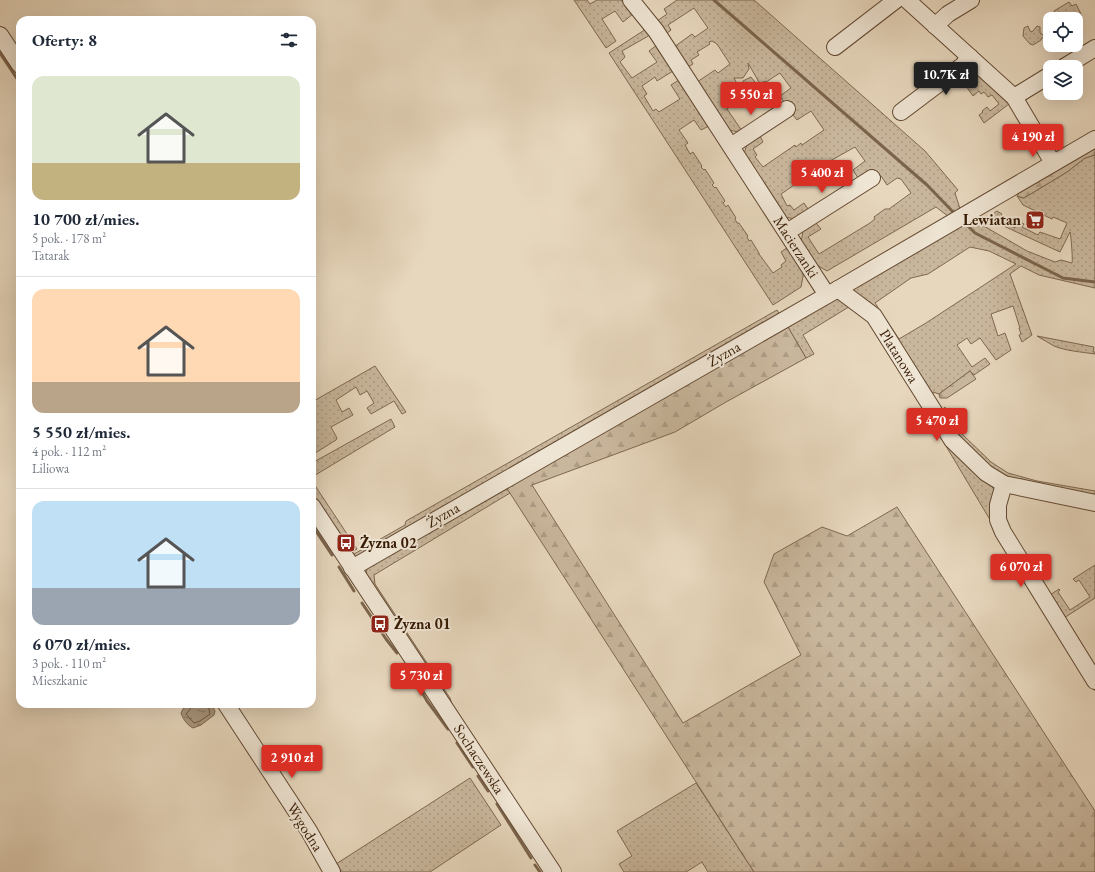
<!DOCTYPE html>
<html lang="pl">
<meta charset="utf-8">
<style>
body{margin:0;font-family:"EB Garamond",serif;background:#f2f2f3;color:#1f2937;height:100vh;display:flex;flex-direction:column;font-size:15px;white-space:nowrap}
*{box-sizing:border-box;margin:0}
p{font-size:13px;color:#747a83}
.icon{flex:none;width:22px;height:22px;fill:none;stroke:currentColor;stroke-width:2;stroke-linecap:round;stroke-linejoin:round}
.map{position:relative;flex:1;overflow:hidden}
.side{position:absolute;left:16px;top:16px;width:300px;height:692px;display:flex;flex-direction:column;background:#fff;border-radius:12px;box-shadow:0 4px 16px #0002}
.side>*{flex:none}
.fabs{position:absolute;left:1043px;top:12px;display:grid;gap:8px}
.fabs a{display:grid;place-items:center;width:40px;height:40px;border-radius:8px;background:#fff;box-shadow:0 4px 16px #0002;font-size:20px}
.price{position:absolute;translate:-50% -34px;padding:0 9px;border-radius:4px;background:#d93025;color:#fff;font-size:13px;line-height:26px;filter:drop-shadow(0 1px 2px #0008)}
.price::after{content:'';position:absolute;left:50%;top:24px;width:12px;height:9px;margin-left:-6px;background:inherit;clip-path:polygon(0 0,100% 0,50% 100%)}
.price.active{background:#222;color:#fff}
ul{padding:0;list-style:none}
li{display:grid;align-content:center;gap:8px;height:212px;padding:0 16px}
li+li{border-top:1px solid #e0e1e3}
li span{display:grid;place-items:center;height:124px;border-radius:12px;color:#555}
li>.icon{margin-inline-start:auto}
span .icon{width:72px;height:72px;fill:#fffc;stroke-width:1}
li b{font-size:17px}
h2{display:flex;justify-content:space-between;align-items:center;height:48px;padding:0 16px;font-size:17px}
.map>svg:first-child{display:block}
.grass{fill:url(#grass-dots);stroke:#7f6850;fill-rule:evenodd}
.forest{fill:url(#forest-firs);stroke:#7f6850}
.water{fill:url(#water-ripples);stroke:#7b644c}
.lines{fill:none;stroke-linecap:round;stroke-linejoin:round}
.shore{stroke:#705840;stroke-width:1}
.stream{stroke:#7b644c;stroke-width:3}
.minor-casing{stroke:#624831;stroke-width:18}
.minor{stroke:#efe5d4;stroke-width:16}
.labels{text-anchor:middle;stroke-width:4;stroke-linejoin:round;paint-order:stroke}
.poi-label{font-size:15px;font-weight:bold;fill:#351902;stroke:#efe5d4;text-anchor:start}
.street-label{font-size:15px;fill:#351902;stroke:#efe5d4}
</style>
<div class="map">
<svg width="1095" height="872" viewBox="0 0 1095 872">
<defs>
<pattern id="grass-dots" width="8" height="8" patternUnits="userSpaceOnUse"><rect width="8" height="8" fill="#c9b79d"/><path d="M2 2h.1M6 6h.1" fill="none" stroke="#ad9d86" stroke-width="1.8" stroke-linecap="round"/></pattern>
<pattern id="forest-firs" width="22" height="20" patternUnits="userSpaceOnUse"><rect width="22" height="20" fill="#c9b79d"/><path d="M5 1l3.5 6h-7zM16 11l3.5 6h-7z" fill="#ad9d86"/></pattern>
<pattern id="water-ripples" width="26" height="14" patternUnits="userSpaceOnUse"><rect width="26" height="14" fill="#aa967d"/><path d="M2 4q2-2 4 0t4 0M15 11q2-2 4 0t4 0" fill="none" stroke="#8b7a64"/></pattern>
</defs>
<rect width="100%" height="100%" fill="#e7d7bd"/>
<filter id="stains"><feTurbulence type="fractalNoise" baseFrequency=".005" numOctaves="4"/><feColorMatrix values="0 0 0 0 .2 0 0 0 0 .09 0 0 0 0 .02 0 0 0 .5 -.17"/></filter>
<radialGradient id="worn" r=".72"><stop offset=".6" stop-color="#630" stop-opacity="0"/><stop offset="1" stop-color="#630" stop-opacity=".3"/></radialGradient>
<g class="grass">
<path d="M574,0h13l3,4 7,-4h24l12,14 -10,8 -8,-11 -13,8 14,22 -10,7z"/>
<path d="M677,0h77l171,151 33,39 -3,3 6,19 -12,5 -13,-10 -109,64 -12,-7 -14,-22 2,-11 13,-8 5,6 -13,8 11,17 51,-31 5,-4 -1,-2 11,-8h4l22,-16 -10,-14 -4,-1 -10,7 -6,-9 -12,-5 -11,7 -5,-8 12,-9 -10,-14 -25,14 -49,33 6,12 3,-1 4,5 10,-7 4,6 -13,10 -10,-2 -41,-63 3,-10 13,-8 3,6 -10,7 4,6 -2,2 8,10 32,-22 1,2 5,-4 1,2 22,-15 -13,-19 -14,9 -4,-5 -13,-19 11,-8 -11,-15 -14,9 -1,-1 -5,3 -12,-21 1,6 -6,9h-9l6,11 3,-8 8,-4 4,5 1,5 -9,6h-4v1l-11,7 2,3 -7,5 15,22 -3,1 -11,-2 -31,-48 18,-12 3,3 12,-9 -13,-20 -5,-3 -3,1 1,2 -13,8 2,3 -8,5 2,4 -6,4 -13,-21 18,-13 3,3 13,-9 -14,-20 -26,17 3,5 -5,4 -9,-13 10,-7 -3,-5z"/>
<path d="M1069,2l3,4 4,-2 5,10 1,5 -2,-3 -4,2 1,2h-1v-1h-18l-4,-8z"/>
<path d="M1028,26l2,5 2,1 5,-6 3,1v6l5,3 -4,3v1l-8,5 -3,-1 -7,-8 1,-8z"/>
<path d="M646,29l4,6 -28,16 3,6 -5,5 12,16 25,-16 -8,-11 8,-6 16,26 -16,10 -2,-4 -13,9 5,8 -3,2 9,15 3,-2 3,3 21,-13 -9,-14 8,-5 30,46 -8,4 -7,-10 -15,10 9,13 -3,2 5,9 3,-2 9,14 -1,1 3,3 1,-1 9,14 -2,2 3,3 1,-1 9,14 -2,2 3,4 2,-2 8,13 -1,1 2,4h2l9,13 -1,1 2,4 2,-1 8,13v1l14,19 9,-6 -1,-2 5,-4 -5,-9 7,-5 16,24 -3,16 -28,18 -164,-252z"/>
<path d="M965,72l11,1 26,23 7,8 -25,19 -5,-8 4,-3 -1,-1 5,-4 3,4 9,-7 -7,-9 -4,2 -4,-5 -3,2 -2,-3 -6,5 -12,-17 4,-3 -2,-3z"/>
<path d="M1095,155v133l-56,-13 -18,-9 -11,8 22,61 -10,7 -3,-7 2,-1 -2,-6h1l-7,-22 -22,8 7,22 7,-3 6,17 -15,10 -16,-22 -9,6 -4,-6 -10,7 15,22 13,-9 5,6 -16,11 -4,-4 -31,23 -6,-2v3l-1,2 -84,-108 122,-71 57,33 28,11 6,-2 11,3c1,-2 -1,-28 -2,-31l-10,20 -65,-30 -2,-8 4,-3 5,3 -2,7 15,7 3,-7 6,3 -2,3 16,8 2,-3 20,7 7,-16 -14,-6 -1,2 -29,-14 -6,-9 7,2 43,-26 18,-14zM970,247l19,4 27,13 -90,59 -27,16 -24,-36 36,-25 17,-4z"/>
<path d="M836,295h6l12,8 16,17 39,63 43,63 19,19 13,9 11,17 -4,27 4,7 73,121 27,42v3l-60,-96 -107,-179 -60,-95 -16,-16 -49,30 11,19 -8,4 -21,-36 44,-25z"/>
<path d="M777,310l3,5 -424,243 -2,-4 51,-29 1,-4z"/>
<path d="M1037,336l57,11 -1,5h2v2c-13,-2 -29,-3 -41,-8 -6,-3 -11,-7 -17,-10z"/>
<path d="M375,366l31,46 -4,2 -8,-13 -23,13 -4,-6 7,-5 -7,-12 -7,4 -4,-8 -20,13 6,12 7,-4 4,7 -22,12 6,11 -1,2 -24,15v-53z"/>
<path d="M945,407v3l6,10 10,13 30,29 17,11 29,8 58,10v9l-89,-20 -51,-41 -14,-26z"/>
<path d="M391,419l4,8 -83,50v-14z"/>
<path d="M312,481l45,68 -5,3 -15,-23h-3l-22,-33z"/>
<path d="M506,487l4,6 -136,82 1,9 75,114 3,9 67,102 4,3 -5,-1 -153,-234 1,-9z"/>
<path d="M1095,565v33l-31,20 -14,-23 9,-6 1,1 -2,2 12,18 20,-13 -11,-17 -3,2 -3,-3z"/>
<path d="M470,778l31,47 -71,47h-89l-5,-8z"/>
<path d="M696,783l58,89h-46l-6,-10 -16,10h-62l-5,-8 13,-8 -15,-25z"/>
</g>
<g class="forest">
<path d="M1095,146v9l-10,3 -18,14 -43,26 -7,-2 3,-5z"/>
<path d="M785,322l21,36 -80,44 -51,30 -143,53 151,238 118,-68 -37,-73 10,-28 48,-27 25,9 50,-29 198,304v61h-341l-248,-385z"/>
<path d="M970,371l6,8 -29,19h-7l-1,-4z"/>
</g>
<path class="water" d="M190,704h21l4,7 -1,4 -13,10 -8,3c-6,-3 -10,-9 -12,-15l2,-4z"/>
<g class="lines">
<path class="shore" d="M192,704l-1,4 -5,6 8,9 6,-2 10,-7 -2,-10"/>
<g class="stream">
<path d="M714,0l213,185 29,30"/>
<path d="M0,53l20,30"/>
<path d="M963,221l12,12 88,45 32,4"/>
<path d="M312,525l20,30"/>
<path d="M339,567l15,24"/>
<path d="M362,603l24,36 11,14"/>
<path d="M406,664l21,37 21,28"/>
<path d="M457,743l16,24"/>
<path d="M478,776l10,15"/>
<path d="M497,804l34,54"/>
<path d="M535,865l5,7"/>
</g>
<defs>
<g id="minor">
<path d="M631,0l25,31 171,264"/>
<path d="M907,0l107,97 39,66"/>
<path d="M935,26l13,-12 23,-14"/>
<path d="M0,35l20,30"/>
<path d="M835,47l61,-47"/>
<path d="M1064,67l31,-19"/>
<path d="M1014,97l36,-22"/>
<path d="M901,112l61,-46 8,-9"/>
<path d="M731,146l56,-37"/>
<path d="M787,232l85,-54"/>
<path d="M838,289l36,27 78,124 34,33 18,11 91,19"/>
<path d="M1004,484l-6,21v15l5,12 92,149"/>
<path d="M312,506l241,366"/>
<path d="M352,568l486,-279 257,-150"/>
<path d="M226,704l83,127 23,41"/>
</g>
</defs>
<use href="#minor" class="minor-casing"/>
<use href="#minor" class="minor"/>
</g>
<defs>
<symbol id="supermarket-square" viewBox="-11 -11 22 22"><rect x="-9" y="-9" width="18" height="18" rx="4" fill="#8f2418" stroke="#efe5d4"/><path d="M-6-5.5h2.5l.6 2H6L4.5 2H-2.5L-4.4-4H-6ZM-1.5 3.2a1.3 1.3 0 1 0 .1 0ZM3 3.2a1.3 1.3 0 1 0 .1 0Z" fill="#fff"/></symbol>
<symbol id="bus-square" viewBox="-11 -11 22 22"><rect x="-9" y="-9" width="18" height="18" rx="4" fill="#8f2418" stroke="#efe5d4"/><path d="M-5-6H5V4H4V6H2V4H-2V6H-4V4H-5ZM-3.5-4V0h7V-4ZM-3.5 1.2v1.5H-2V1.2ZM2 1.2v1.5H3.5V1.2Z" fill="#fff"/></symbol>
</defs>
<g fill-rule="evenodd">
<use href="#supermarket-square" x="1024" y="209" width="22" height="22"/>
<use href="#bus-square" x="335" y="532" width="22" height="22"/>
<use href="#bus-square" x="369" y="613" width="22" height="22"/>
</g>
<g class="labels">
<g class="poi-label">
<text x="1021" y="225" text-anchor="end">Lewiatan</text>
<text x="360" y="548">Żyzna 02</text>
<text x="394" y="629">Żyzna 01</text>
</g>
<g class="street-label">
<text transform="translate(796 247) rotate(57)" y="5">Macierzanki</text>
<text transform="translate(724 354) rotate(-30)" y="5">Żyzna</text>
<text transform="translate(899 356) rotate(58)" y="5">Platanowa</text>
<text transform="translate(443 515) rotate(-30)" y="5">Żyzna</text>
<text transform="translate(479 759) rotate(57)" y="5">Sochaczewska</text>
<text transform="translate(305 827) rotate(58)" y="5">Wygodna</text>
</g>
</g>
<rect width="100%" height="100%" filter="url(#stains)"/>
<rect width="100%" height="100%" fill="url(#worn)"/>
</svg>
<div class="fabs">
<a><svg class="icon" aria-label="locate" viewBox="0 0 24 24"><circle cx="12" cy="12" r="6"/><path d="M12 2v4M12 18v4M2 12h4M18 12h4"/></svg></a>
<a><svg class="icon" aria-label="layers" viewBox="0 0 24 24"><path d="M12 4l9 5-9 5-9-5zM3 14l9 5 9-5"/></svg></a>
</div>
<b class="price active" style="left:946px;top:96px">10.7K zł</b>
<b class="price" style="left:751px;top:116px">5 550 zł</b>
<b class="price" style="left:1033px;top:158px">4 190 zł</b>
<b class="price" style="left:822px;top:194px">5 400 zł</b>
<b class="price" style="left:937px;top:442px">5 470 zł</b>
<b class="price" style="left:1021px;top:588px">6 070 zł</b>
<b class="price" style="left:421px;top:697px">5 730 zł</b>
<b class="price" style="left:292px;top:779px">2 910 zł</b>
<section class="side">
<h2>Oferty: 8<svg class="icon" aria-label="filters" viewBox="0 0 24 24"><path d="M4 7h16M4 17h16"/><circle cx="9" cy="7" r="2"/><circle cx="15" cy="17" r="2"/></svg></h2>
<ul>
<li><span style="background:linear-gradient(#dfe7d0 70%,#c2b280 0)"><svg class="icon" aria-label="home" viewBox="0 0 24 24"><path d="M3 11l9-7 9 7M6 9v11h12V9"/></svg></span><div><b>10 700 zł/mies.</b><p>5 pok. · 178 m²</p><p>Tatarak</p></div></li>
<li><span style="background:linear-gradient(#ffd9b3 75%,#b9a48a 0)"><svg class="icon" aria-label="home" viewBox="0 0 24 24"><path d="M3 11l9-7 9 7M6 9v11h12V9"/></svg></span><div><b>5 550 zł/mies.</b><p>4 pok. · 112 m²</p><p>Liliowa</p></div></li>
<li><span style="background:linear-gradient(#bfe0f5 70%,#9aa5b1 0)"><svg class="icon" aria-label="home" viewBox="0 0 24 24"><path d="M3 11l9-7 9 7M6 9v11h12V9"/></svg></span><div><b>6 070 zł/mies.</b><p>3 pok. · 110 m²</p><p>Mieszkanie</p></div></li>
</ul>
</section>
</div>
